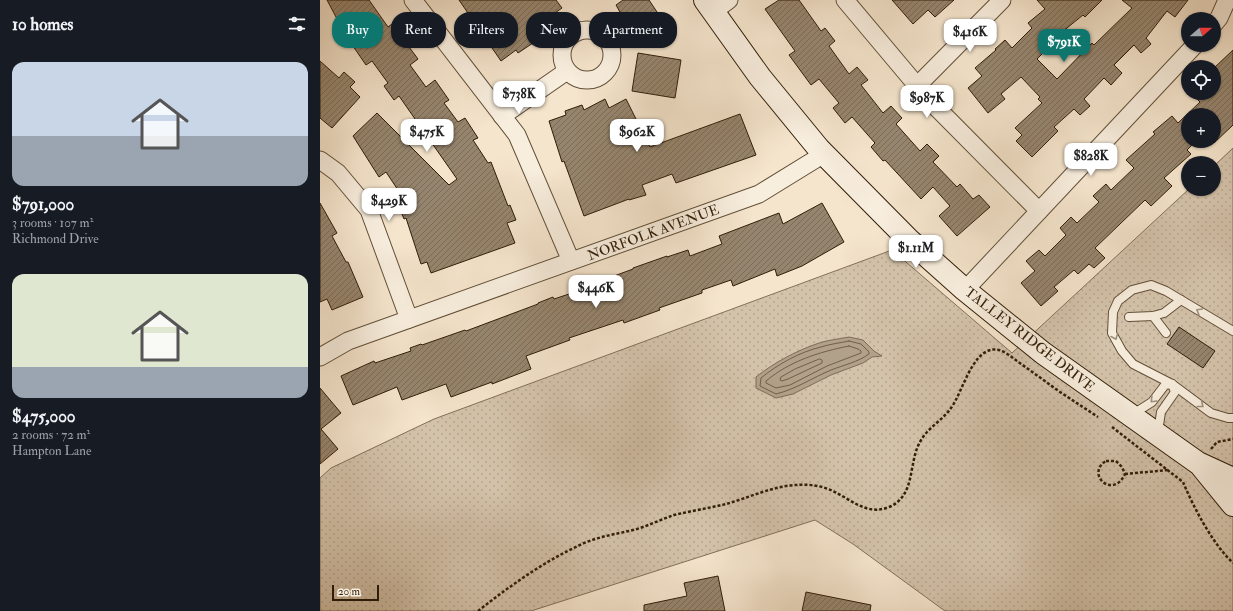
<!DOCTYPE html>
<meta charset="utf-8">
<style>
body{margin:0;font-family:"IM FELL Double Pica",serif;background:#20242c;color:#f1f3f6;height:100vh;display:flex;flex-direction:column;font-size:15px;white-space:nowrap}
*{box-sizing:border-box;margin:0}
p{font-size:13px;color:#9ea1a6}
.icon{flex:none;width:22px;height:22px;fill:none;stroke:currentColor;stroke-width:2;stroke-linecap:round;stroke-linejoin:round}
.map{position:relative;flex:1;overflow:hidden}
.side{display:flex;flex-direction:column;background:#171b24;width:320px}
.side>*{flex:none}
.hud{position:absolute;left:12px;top:12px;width:380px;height:36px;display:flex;gap:8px}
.needle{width:26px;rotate:70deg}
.controls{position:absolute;left:861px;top:12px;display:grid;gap:8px}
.controls a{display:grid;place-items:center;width:40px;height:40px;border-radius:50%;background:#171b24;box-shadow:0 1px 3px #0004;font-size:20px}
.scale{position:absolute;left:12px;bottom:10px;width:47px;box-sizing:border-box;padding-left:4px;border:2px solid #301d07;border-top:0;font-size:11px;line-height:14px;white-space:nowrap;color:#301d07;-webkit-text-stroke:3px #f8eede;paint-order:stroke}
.price{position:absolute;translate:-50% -34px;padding:0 9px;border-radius:8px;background:#fff;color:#222;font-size:13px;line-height:26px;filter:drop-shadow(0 1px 2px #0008)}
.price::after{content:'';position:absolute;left:50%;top:24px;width:12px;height:9px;margin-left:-6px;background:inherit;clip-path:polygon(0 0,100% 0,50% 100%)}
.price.on{background:#0f766e;color:#fff}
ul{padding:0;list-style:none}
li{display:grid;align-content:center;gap:8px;height:212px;padding:0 12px}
li span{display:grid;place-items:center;height:124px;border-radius:12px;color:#555}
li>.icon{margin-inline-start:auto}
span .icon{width:72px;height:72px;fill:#fffc;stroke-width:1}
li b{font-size:17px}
h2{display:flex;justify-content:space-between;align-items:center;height:48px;padding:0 12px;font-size:17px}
.tag{padding:0 14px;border-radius:16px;background:#171b24;box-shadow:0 1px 3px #0004;font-size:14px;line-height:36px}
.tag.on{background:#0f766e;color:#fff}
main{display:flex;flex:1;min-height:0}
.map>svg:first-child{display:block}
.grass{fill:url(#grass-dots);stroke:#827059}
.water{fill:#b2a18a;stroke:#7e6c56}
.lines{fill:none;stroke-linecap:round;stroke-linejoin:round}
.shore{stroke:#715f48;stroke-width:1}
.building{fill:url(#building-hatch);stroke:#301d07}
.lane-casing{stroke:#614f38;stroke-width:10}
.street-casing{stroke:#614f38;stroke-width:19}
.secondary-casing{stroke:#301d07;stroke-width:24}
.path{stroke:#301d07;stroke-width:2.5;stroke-dasharray:3 2;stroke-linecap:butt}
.lane{stroke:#f8eede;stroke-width:8}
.street{stroke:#f8eede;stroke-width:17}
.secondary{stroke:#f8eede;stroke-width:22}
.oneway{stroke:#9e907d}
.labels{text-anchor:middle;stroke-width:4;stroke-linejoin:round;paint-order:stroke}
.street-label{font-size:14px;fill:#301d07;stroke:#f8eede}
</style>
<main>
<section class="side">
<h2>10 homes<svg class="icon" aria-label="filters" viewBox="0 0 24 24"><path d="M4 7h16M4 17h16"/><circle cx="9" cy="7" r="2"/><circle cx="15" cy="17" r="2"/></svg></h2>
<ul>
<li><span style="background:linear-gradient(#c9d6e8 60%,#9aa5b1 0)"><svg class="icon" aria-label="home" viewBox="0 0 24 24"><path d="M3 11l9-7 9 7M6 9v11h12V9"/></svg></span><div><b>$791,000</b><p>3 rooms · 107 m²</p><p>Richmond Drive</p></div></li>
<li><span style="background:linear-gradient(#dfe7d0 75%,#9aa5b1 0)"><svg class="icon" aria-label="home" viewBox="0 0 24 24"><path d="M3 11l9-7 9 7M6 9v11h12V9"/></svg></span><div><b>$475,000</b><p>2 rooms · 72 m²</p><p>Hampton Lane</p></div></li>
</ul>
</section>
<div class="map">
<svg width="913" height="611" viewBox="0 0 913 611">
<defs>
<pattern id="grass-dots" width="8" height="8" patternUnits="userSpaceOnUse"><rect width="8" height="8" fill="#d4c3ab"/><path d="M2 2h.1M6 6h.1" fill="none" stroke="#b6a792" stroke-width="1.8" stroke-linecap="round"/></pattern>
<pattern id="building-hatch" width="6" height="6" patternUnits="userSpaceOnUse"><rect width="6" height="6" fill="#96856e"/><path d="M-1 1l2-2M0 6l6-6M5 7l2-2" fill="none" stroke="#7b6c58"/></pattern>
</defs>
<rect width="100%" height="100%" fill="#f5e5cd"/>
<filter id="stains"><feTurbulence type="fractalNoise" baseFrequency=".005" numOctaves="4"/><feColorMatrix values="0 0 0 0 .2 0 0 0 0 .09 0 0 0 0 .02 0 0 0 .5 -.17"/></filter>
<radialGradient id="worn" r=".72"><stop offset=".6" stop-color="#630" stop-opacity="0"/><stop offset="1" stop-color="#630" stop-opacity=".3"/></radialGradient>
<path class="grass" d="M913,148v463h-288l-92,-67 -38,-24 -284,91h-211v-133l11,-10 103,-49 458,-169 120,103 177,-164h25v-23z"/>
<path class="water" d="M529,337l14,3 11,11 8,5 -10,1 -9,6 -32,12 -38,19 -17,4 -20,-10v-11c19,-15 40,-26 63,-34 9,-3 20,-4 30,-6z"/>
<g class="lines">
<g class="shore">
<path d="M529,341l12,3 8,8v2c-11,8 -25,11 -38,16 -19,8 -35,19 -55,24l-16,-8 1,-8c17,-14 39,-26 60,-31 9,-3 19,-4 28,-6z"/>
<path d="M529,346l9,3 3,2v2l-34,13 -37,19 -14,3 -10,-5v-2c24,-20 53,-29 83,-35z"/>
<path d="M500,359l2,1v3l-34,16 -6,2 -2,-1 1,-3 14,-8z"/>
</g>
</g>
<g class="building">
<path d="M7,0h42l19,27 4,-3 26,35 -8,6 16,22 9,-7 14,20 -5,3 14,19 7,-4 13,20 -5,2 15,23 3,-1 17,44 2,-1 6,15 -9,3 8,20 -84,30 -4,-11 -6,2 -15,-46 -2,1 -8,-20 6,-3 -16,-24 -7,5 -26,-41 24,-23 72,72 8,-6 -58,-83 -5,4 -10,-14 4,-3 -16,-22 -6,4 -20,-29z"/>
<path d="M139,0h97l6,8 -36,25 7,10 -15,10 -2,-3 -15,11z"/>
<path d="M303,0h26l12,18 -15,10 3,6 -13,9 -18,-27 3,-2 -5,-9z"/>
<path d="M459,0h20l22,31 4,-3 10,13 -6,5 20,28 8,-7 11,13 -7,5 22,28 8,-7 11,12 -6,6 24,27 7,-7 12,12 -6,6 24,25 3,-3 13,15 6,-4 11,12 -33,29 -18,-20 11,-10 -17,-19 -12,12 -36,-39 -2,1 -12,-14 4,-4 -23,-26 -7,6 -12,-15 6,-5 -20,-24 -8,6 -22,-30 6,-4 -30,-42z"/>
<path d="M572,0h62l-19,17 -7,-7 -15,14z"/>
<path d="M717,0h65l-17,17 -2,-2 -43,35 3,3 -6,6 20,20 35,-36 2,2 38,-37 -10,-8h66l-13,17 -8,-6 -21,27 5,6 -10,9 -7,-8 -20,20 8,8 -11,12 -7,-7 -20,21 6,7 -10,9 -6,-6 -20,18 4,4 -26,26 -16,-16 6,-6 -7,-7 27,-25 -4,-4 2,-2 -19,-20 -20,17 4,5 -17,14 -20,-25 14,-12 -7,-8 21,-18 -1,-1 10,-9 7,8 20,-20 -4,-5 17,-14z"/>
<path d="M913,50v75l-19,18v-28h-26v26h6l1,1 -8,8 4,4 -27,24 8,8 -21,20 -6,-6 -50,48 10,10 -11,10 -5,-4 -11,10 -4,-4 -20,17 4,4 -17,15 -20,-23 14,-12 -9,-10 13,-11 6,6 21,-21 -6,-7 11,-11 6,6 22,-21 -6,-6 13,-12 5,6 23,-22 -8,-8 29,-26 -2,-2 19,-16 6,7 22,-21 -9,-9h23v-25z"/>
<path d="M318,53l43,7 -6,38 -43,-7z"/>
<path d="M0,61l19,17 5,-6 11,10 -5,5 10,10 -28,31 -12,-10z"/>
<path d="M285,99l4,9 17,-9 24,48 90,-33 16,41 -80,28 -4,-9 -30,11 4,10 -17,5v-1l-45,17 -20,-55 -2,1 -13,-41 17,-6 -1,-4 17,-6 2,5z"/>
<path d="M0,203l17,30 -5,3 14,26h2l15,35 -31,13 -5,-11 -7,3z"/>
<path d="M502,203l22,39 -42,24 -25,10 -2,-7 -42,17 -2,-6 -29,10v3l-43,15 1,2 -36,13 -1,-3 -54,18 1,2 -44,16 5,13 -39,15v-2l-41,15 -5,-13 -44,16 -5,-13 -44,18 -12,-29 33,-15 1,2 36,-12 -1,-3 11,-4 1,1 43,-15 1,1 72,-27v-1l15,-6 1,2 33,-11v-2l46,-17v-1l34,-12v1l21,-7 2,6 32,-12 -3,-8 60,-23 4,11z"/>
<path d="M859,327l36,24 -12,17 -36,-24z"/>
<path d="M0,388l21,25 -20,16 17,20 -18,15z"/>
<path d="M398,576l7,35h-81v-6l43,-9 -3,-13z"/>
<path d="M486,592l65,13 -1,6h-68z"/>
</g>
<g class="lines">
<defs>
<g id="lane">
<path d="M833,316l13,17"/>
<path d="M809,317l24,-1 11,-3 17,-13"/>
<path d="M913,331l-67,-40 -15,-6 -19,5 -14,11 -5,11 -1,21 10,18 11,13 39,20 39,29 17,5h5"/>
<path d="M813,414l19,-12 13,-17 7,-1"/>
<path d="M838,432l3,-20 14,-20 -3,-8"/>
</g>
<g id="street">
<path d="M93,0l104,135 54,126"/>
<path d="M525,0l84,100 110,111"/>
<path d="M393,12l16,-12"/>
<path d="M894,24l5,-6 8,-18"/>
<circle cx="267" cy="55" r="25"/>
<path d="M597,86l85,-86"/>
<path d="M182,116l65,-45"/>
<path d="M0,160l18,13 31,37 40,109"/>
<path d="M645,290l230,-245"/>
<path d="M0,357l28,-16 411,-147 65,-40"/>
</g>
<g id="secondary">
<path d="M385,0l55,77 59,72 90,91 56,50 78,63 155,110 35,16"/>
<path d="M882,467l31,38"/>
</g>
</defs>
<use href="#lane" class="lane-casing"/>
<use href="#street" class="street-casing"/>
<use href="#secondary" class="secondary-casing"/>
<g class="path">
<path d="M792,427l71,55c11,26 29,61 50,81"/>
<path d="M891,449l6,-7 16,-3"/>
<path d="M786,461h10l6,6 3,7c-12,26 -40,0 -19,-13z"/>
<path d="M805,474l43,-4"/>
<path d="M158,611c32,-25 65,-49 102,-66 18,-9 38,-11 57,-16 13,-4 25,-10 37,-14 17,-4 35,-7 52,-11 22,-6 47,-18 70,-19 10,-1 22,0 32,4 20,7 37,28 61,18 27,-11 19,-44 31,-65 7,-14 22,-21 31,-34 13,-17 24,-73 55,-55l54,39 38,25"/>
</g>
<use href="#lane" class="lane"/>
<use href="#street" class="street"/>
<use href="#secondary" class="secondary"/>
</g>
<defs><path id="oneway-chevron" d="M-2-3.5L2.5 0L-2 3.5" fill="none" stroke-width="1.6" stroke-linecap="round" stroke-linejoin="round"/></defs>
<g class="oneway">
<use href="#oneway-chevron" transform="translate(879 311) rotate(-150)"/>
<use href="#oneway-chevron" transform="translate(795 337) rotate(67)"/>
<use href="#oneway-chevron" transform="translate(833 400) rotate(135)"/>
<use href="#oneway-chevron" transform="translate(881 405) rotate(39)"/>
</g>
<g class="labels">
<g class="street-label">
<text transform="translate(333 232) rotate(-20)" y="5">NORFOLK AVENUE</text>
<text transform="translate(710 339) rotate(38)" y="5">TALLEY RIDGE DRIVE</text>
</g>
</g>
<rect width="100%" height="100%" filter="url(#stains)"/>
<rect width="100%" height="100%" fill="url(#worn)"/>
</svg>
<div class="controls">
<a><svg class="needle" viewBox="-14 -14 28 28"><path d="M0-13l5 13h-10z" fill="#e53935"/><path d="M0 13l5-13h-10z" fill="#9ea1a6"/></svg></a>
<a><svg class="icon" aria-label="locate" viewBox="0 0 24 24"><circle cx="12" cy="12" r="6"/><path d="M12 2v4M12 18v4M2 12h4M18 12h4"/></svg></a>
<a>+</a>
<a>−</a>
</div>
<div class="scale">20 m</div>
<b class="price" style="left:650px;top:53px">$416K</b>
<b class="price on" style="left:744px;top:63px">$791K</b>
<b class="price" style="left:199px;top:115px">$738K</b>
<b class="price" style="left:607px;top:119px">$987K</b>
<b class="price" style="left:107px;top:153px">$475K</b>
<b class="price" style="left:317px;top:153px">$962K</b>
<b class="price" style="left:771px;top:177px">$828K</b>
<b class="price" style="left:69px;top:222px">$429K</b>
<b class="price" style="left:596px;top:269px">$1.11M</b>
<b class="price" style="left:276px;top:309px">$446K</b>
<div class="hud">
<a class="tag on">Buy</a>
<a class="tag">Rent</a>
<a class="tag">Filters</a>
<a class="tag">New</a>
<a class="tag">Apartment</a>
</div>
</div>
</main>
